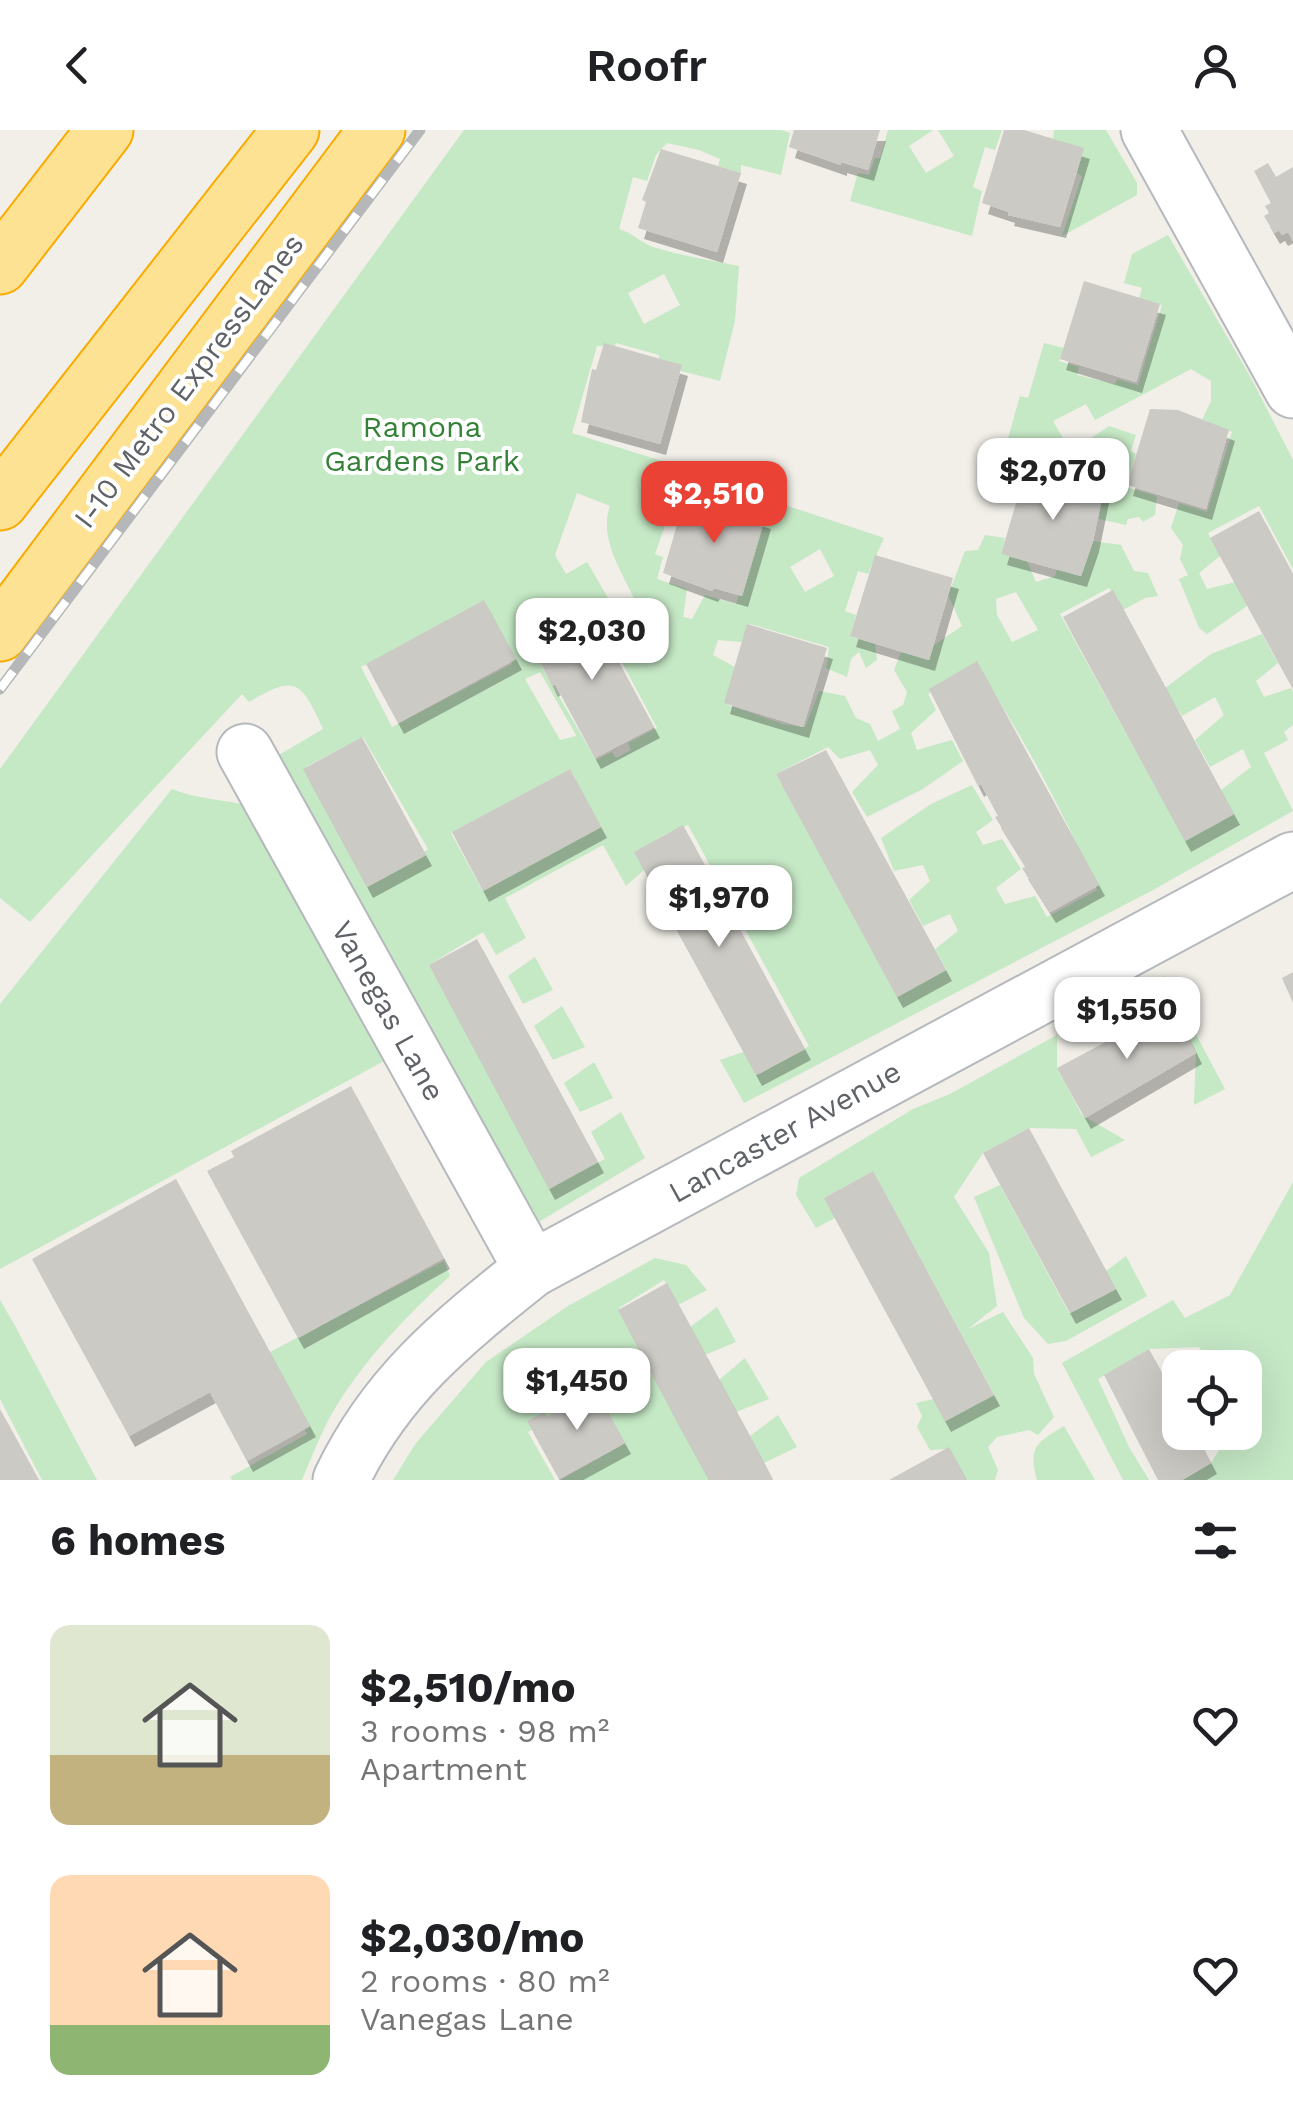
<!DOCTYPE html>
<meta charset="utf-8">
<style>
body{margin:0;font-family:"Work Sans",sans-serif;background:#f2f2f2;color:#202124;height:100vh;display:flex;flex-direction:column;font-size:38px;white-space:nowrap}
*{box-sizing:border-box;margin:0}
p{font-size:32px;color:#757577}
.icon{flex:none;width:55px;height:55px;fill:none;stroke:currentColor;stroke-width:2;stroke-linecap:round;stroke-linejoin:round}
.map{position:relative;height:1350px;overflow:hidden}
.side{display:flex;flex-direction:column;background:#fff;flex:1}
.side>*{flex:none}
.tools{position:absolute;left:1162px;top:1220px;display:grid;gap:20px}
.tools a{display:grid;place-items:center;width:100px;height:100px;border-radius:20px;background:#fff;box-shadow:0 10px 40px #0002;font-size:50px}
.price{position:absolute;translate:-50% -85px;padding:0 22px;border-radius:20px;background:#fff;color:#222;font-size:32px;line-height:65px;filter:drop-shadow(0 2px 5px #0008)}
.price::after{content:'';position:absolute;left:50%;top:60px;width:30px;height:22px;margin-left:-15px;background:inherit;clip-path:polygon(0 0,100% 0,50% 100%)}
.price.active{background:#ea4335;color:#fff}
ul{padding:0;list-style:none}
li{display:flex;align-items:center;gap:30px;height:250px;padding:0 50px}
li span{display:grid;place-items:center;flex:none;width:280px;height:200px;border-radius:20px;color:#555}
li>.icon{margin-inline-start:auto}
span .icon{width:120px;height:120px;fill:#fffc;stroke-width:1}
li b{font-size:42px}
h2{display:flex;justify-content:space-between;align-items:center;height:120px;padding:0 50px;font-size:42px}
header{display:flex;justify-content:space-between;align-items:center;height:130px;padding:0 50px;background:#fff;font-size:45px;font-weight:600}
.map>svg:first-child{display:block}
.green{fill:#c5e8c5;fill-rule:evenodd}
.building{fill:#cccac5;filter:url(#shadow)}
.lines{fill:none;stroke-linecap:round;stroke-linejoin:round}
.minor-casing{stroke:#b5b8bc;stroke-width:59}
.highway-casing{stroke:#f9ab00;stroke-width:59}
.minor{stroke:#fff;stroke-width:55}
.highway{stroke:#fde293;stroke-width:55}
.rail-casing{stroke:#b6b7b8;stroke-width:11}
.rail{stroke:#fff;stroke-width:8;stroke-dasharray:22;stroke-linecap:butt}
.labels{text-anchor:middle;stroke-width:8;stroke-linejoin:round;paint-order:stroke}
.street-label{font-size:30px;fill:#5f6368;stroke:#fff}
.park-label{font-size:30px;fill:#348238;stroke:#fff}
</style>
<header><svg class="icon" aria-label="back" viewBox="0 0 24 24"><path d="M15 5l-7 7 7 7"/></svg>Roofr<svg class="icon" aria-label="person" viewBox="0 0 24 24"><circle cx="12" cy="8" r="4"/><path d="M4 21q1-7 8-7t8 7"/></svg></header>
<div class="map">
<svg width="1293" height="1350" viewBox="0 0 1293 1350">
<defs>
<filter id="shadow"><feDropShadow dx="6" dy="11" stdDeviation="0" flood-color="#0004"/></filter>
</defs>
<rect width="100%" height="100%" fill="#f1efe8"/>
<g class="green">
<path d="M464,0h317l9,3 -9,42 -40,-10v8l-23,-7 2,-7 -21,-9 -32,-7 -11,12 -9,26 -14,-4 -14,52c14,4 21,13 34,18 29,9 57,13 86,19l-4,55 -15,60 -39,-10 -22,-13v-3l-43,-12 -1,3h-18l-25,87 90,28 -1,8 21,8 -27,77 8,3 -6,22 30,10 -4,28 9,2 13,-24 31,9 26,-83 -4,-5 9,-17 117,39 -16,36 -10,-3 -13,40 11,4 -6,21 25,8 2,16 -11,8 -7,-16 -8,7 -4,18 -21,-9 3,-21 -79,-23 -8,18 -24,-2 -5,15 22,12 -9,37 57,20 22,3 14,-36 26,5 11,22 14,6 8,17 22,-12 -8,-18 11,-6 4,-13 -13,-22 7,-18 28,8 5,-15 28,-19 -14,-31 17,-44 13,-1 7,-15 20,3 -4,16 26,7 9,21 19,-6 2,-7 24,7 12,-35 28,4 13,26 14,2 10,23 -13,2 -22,12 -14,-22 -49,26 125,226 48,-26 -12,-24 30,-23 -8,-18 -33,18 -15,-27 29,-25 -9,-18 -33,19 -17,-28 46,-34 51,-20 16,29 -22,18 8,16 27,-9 2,4v33l-9,7 4,8 -24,13 29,58 -140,79 -409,213 -24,-43 23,-8 17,22 49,-28 -121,-221 -22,9 -28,18 6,18 -18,16 -23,-41 -98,53 21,40 -30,17 -13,-23 -54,33 88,162 57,47 31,-15 -14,-27 30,-20 24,46 -113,68 -100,-193 -153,-278 44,-26c-22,-48 -27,-55 -74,-27l-7,-8 -212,228 -30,-24v-129zM664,144l16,31 -36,19 -16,-31zM577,363l33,13c-14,37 22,80 34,115l-16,11 -41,-70 -21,12 -11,-19zM820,419l14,27 -29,16 -15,-25zM1016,462l22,38 -26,12 -15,-27 -1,-16zM480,474l20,25 12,35 -120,63 -31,-60zM594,480l63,118 -29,15 3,7 -15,8 -4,-6 -16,8 -53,-91 -10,-26 37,-23zM977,537c46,69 88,147 120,223l-50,27 -12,-21 -30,8 -9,-16 25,-19 -19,-30 -19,6 -7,-13 17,-12 -21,-35 -41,19 -50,34 13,33 29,-6 7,16 -21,19 14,26 27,-12 8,17 -23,18 11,20 -49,28 -121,-223 52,-27 12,12 30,-9 8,15 -26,27 15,25 56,-28 40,-28 -11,-21 -35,10 -6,-17 25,-23 -8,-16zM540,542l36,63v1l-16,4 -35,-61zM363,607l65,112 -32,22 -27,11 -62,-116zM570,639l31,58 -119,63 -31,-57z"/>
<path d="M888,0h45l-24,16 17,27 28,-17 -16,-26h64l-7,20 -10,-3 -12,40 9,4 -10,45 -122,-35 8,-28 11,2 6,-17h5z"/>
<path d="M1054,0h52l31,53v12l-75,41 20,-60 -5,-3 4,-19 -28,-15z"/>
<path d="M1168,105l83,143 42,82v109l-34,-63 -51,27 12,23 -21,17 8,16 28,-7 12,24 -40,28 -8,-6 -20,-49 9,-4 -8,-16 3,-14 -12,-17 8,-25 28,9 25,-80 -30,-12 9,-19v-20l-20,-12 -96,51 -9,-16 -33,17 18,31 38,-26 27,9 -5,16 5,3 -10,33 31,9 -2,19 -12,7 -4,-5 -11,2 -2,6 -27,-6 4,-27 -16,-5 4,-13 -49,-9 -3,8 -13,-4 2,-7 -25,-6 17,-60 8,2 16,-55 20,5 -5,13 20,6 -2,8 38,9 2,-5 21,6 24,-80 -23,-7 3,-10 -18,-5 8,-29z"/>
<path d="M172,659c26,11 51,10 79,17l133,255 -384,208v-265z"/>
<path d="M535,827l18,33 -30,14 -15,-28z"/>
<path d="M1165,846l60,113 -31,16 2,-52 -23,-46 -36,-16z"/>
<path d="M562,876l23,41 -32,13 -19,-34z"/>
<path d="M1057,905v33l25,47 43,25 -34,17 -15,-28 -47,-1 -46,25 -29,44 35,56 8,53 -29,23 35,-17 30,46 1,16 20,43 -16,18 -9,-5 -32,7 -9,10 10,23 -3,10h-29l-19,-31 -17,1 -13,-23 5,-11 -6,-13 17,-4 13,22 48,-27 -121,-223 -49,27 13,19 -21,11 -20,-33 3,-17 114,-69 37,-15z"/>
<path d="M594,932l19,36 -33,14 -16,-29z"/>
<path d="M1293,1052v298h-111l29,-17 19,-30 15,-1v-64l-34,-1 -12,-20 -50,2 -51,30 31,68 20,33h-26l-61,-117 111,-63 12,18 45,-23z"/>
<path d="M1000,1055l69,128 47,-24 -10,-18 20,-15 21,40 -81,45 -18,3 -24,-26 -50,-121z"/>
<path d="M655,1128l31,7 21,25 -29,15 -14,-25 -45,28 91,172h-150l60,-34 -28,-51 -64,37 27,48h-162l23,-37 70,-81 82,-56z"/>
<path d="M444,1131l6,15c-45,41 -88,86 -119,139 -11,20 -20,44 -29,65h-70l-2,-3 77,-43 -41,-80z"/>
<path d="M0,1170l14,24 83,156h-55l-42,-81z"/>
<path d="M717,1177l19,35 -31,13 -15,-28z"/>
<path d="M745,1228l24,41 -33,13 -17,-32z"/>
<path d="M778,1285l19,32 -33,16 -14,-27z"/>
<path d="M1064,1296l31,54h-58c-9,-33 -1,-37 27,-54z"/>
</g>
<g class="building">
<path d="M794,0h86l-12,40 -27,-8v3l-52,-18z"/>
<path d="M1004,0h20l60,18 -24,79 -52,-12 1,-3 -27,-9z"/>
<path d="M661,19l80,24 -24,79 -79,-24 8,-26 -4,-2z"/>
<path d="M1268,33l8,14 17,-10v74l-5,-9 -6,3 -3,-5 -5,3 -10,-17 5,-3 -4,-7 6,-3 -17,-32z"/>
<path d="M1084,151l76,23 -24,78 -76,-23z"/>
<path d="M604,213l78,22 -22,79 -79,-22 11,-53 4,1z"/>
<path d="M1150,279l28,1 51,20 -23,79 -79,-24z"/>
<path d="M1026,339l77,23 -10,49 -12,35 -80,-22z"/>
<path d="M686,364l79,24 -23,78 -28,-8 -2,3 -49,-18z"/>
<path d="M1259,381l34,63v115l-83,-151z"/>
<path d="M875,425l78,23 -24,82 -79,-24z"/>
<path d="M1113,460l121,224 -49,27 -122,-224z"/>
<path d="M484,470l32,59 -118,64 -32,-59z"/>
<path d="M590,479l64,118 -59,31 -40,-74 -3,2 -22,-45z"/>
<path d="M747,494l80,24 -24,79 -79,-24z"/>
<path d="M977,531l122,224 -49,27 -28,-44 4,-1 -31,-50 3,-1 -17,-32 -3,2 -49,-97z"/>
<path d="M362,607l64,118 -59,32 -64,-118z"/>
<path d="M826,620l120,220 -49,27 -121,-223z"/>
<path d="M570,639l31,58 -118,64 -31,-59z"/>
<path d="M683,695l122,224 -49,26 -122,-223z"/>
<path d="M477,809l121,223 -49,27 -120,-224z"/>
<path d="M1293,842v31l-11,-25z"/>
<path d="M1173,876l23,47 -111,65 -28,-50z"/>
<path d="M351,956l93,172 -146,80 -91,-167 27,-14 -3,-6z"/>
<path d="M1029,998l87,161 -46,24 -87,-160z"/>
<path d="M873,1041l121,224 -49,26 -121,-223z"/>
<path d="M176,1049l134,247 -63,35 -37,-69 -81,44 -97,-177z"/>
<path d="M667,1153l83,153 23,44h-64l-33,-60 -58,-110z"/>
<path d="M1149,1219l31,56v27h15l16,31 -29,17h-24l-54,-105z"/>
<path d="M593,1255l32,58 -66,36 -32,-58 17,-9 3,5 32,-17 -3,-6z"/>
<path d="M0,1279l39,71h-39z"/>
<path d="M949,1317l18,33h-78z"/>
</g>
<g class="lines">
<defs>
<g id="minor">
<path d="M1149,0l144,260"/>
<path d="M245,622l287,517"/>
<path d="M341,1350c45,-95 111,-147 191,-211l761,-409"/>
</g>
<g id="highway">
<path d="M0,136l105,-136"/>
<path d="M0,372l291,-372"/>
<path d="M0,503l377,-503"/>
</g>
</defs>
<use href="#minor" class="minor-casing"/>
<use href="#highway" class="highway-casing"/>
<use href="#minor" class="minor"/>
<use href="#highway" class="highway"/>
<defs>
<path id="rail" d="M0,559l420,-559"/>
</defs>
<use href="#rail" class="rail-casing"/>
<use href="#rail" class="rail"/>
</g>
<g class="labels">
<g class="street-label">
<text transform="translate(189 251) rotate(-53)" y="10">I-10 Metro ExpressLanes</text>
<text transform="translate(388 881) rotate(61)" y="10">Vanegas Lane</text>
<text transform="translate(785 1002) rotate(-29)" y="10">Lancaster Avenue</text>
</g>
<g class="park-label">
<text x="422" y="307">Ramona<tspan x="422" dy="34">Gardens Park</tspan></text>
</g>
</g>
</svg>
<div class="tools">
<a><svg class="icon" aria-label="locate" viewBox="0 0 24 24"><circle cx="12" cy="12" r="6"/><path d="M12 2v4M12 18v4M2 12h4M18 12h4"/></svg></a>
</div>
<b class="price" style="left:1053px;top:393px">$2,070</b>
<b class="price active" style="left:714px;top:416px">$2,510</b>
<b class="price" style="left:592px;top:553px">$2,030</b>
<b class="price" style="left:719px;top:820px">$1,970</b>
<b class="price" style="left:1127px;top:932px">$1,550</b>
<b class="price" style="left:577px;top:1303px">$1,450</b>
</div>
<section class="side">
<h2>6 homes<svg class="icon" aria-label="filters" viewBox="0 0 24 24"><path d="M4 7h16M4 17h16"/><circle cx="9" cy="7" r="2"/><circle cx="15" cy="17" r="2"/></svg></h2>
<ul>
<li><span style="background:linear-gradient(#dfe7d0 65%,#c2b280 0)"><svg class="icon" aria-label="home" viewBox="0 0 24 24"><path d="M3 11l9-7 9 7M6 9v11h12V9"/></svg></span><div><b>$2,510/mo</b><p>3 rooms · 98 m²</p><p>Apartment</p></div><svg class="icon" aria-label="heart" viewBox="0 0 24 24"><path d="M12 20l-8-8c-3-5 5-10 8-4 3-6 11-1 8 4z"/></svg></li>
<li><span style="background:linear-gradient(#ffd9b3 75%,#8fb573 0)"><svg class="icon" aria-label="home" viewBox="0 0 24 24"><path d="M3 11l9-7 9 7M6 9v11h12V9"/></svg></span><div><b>$2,030/mo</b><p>2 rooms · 80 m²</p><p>Vanegas Lane</p></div><svg class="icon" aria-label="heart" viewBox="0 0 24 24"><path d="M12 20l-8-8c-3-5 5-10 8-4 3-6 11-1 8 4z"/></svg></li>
</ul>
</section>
